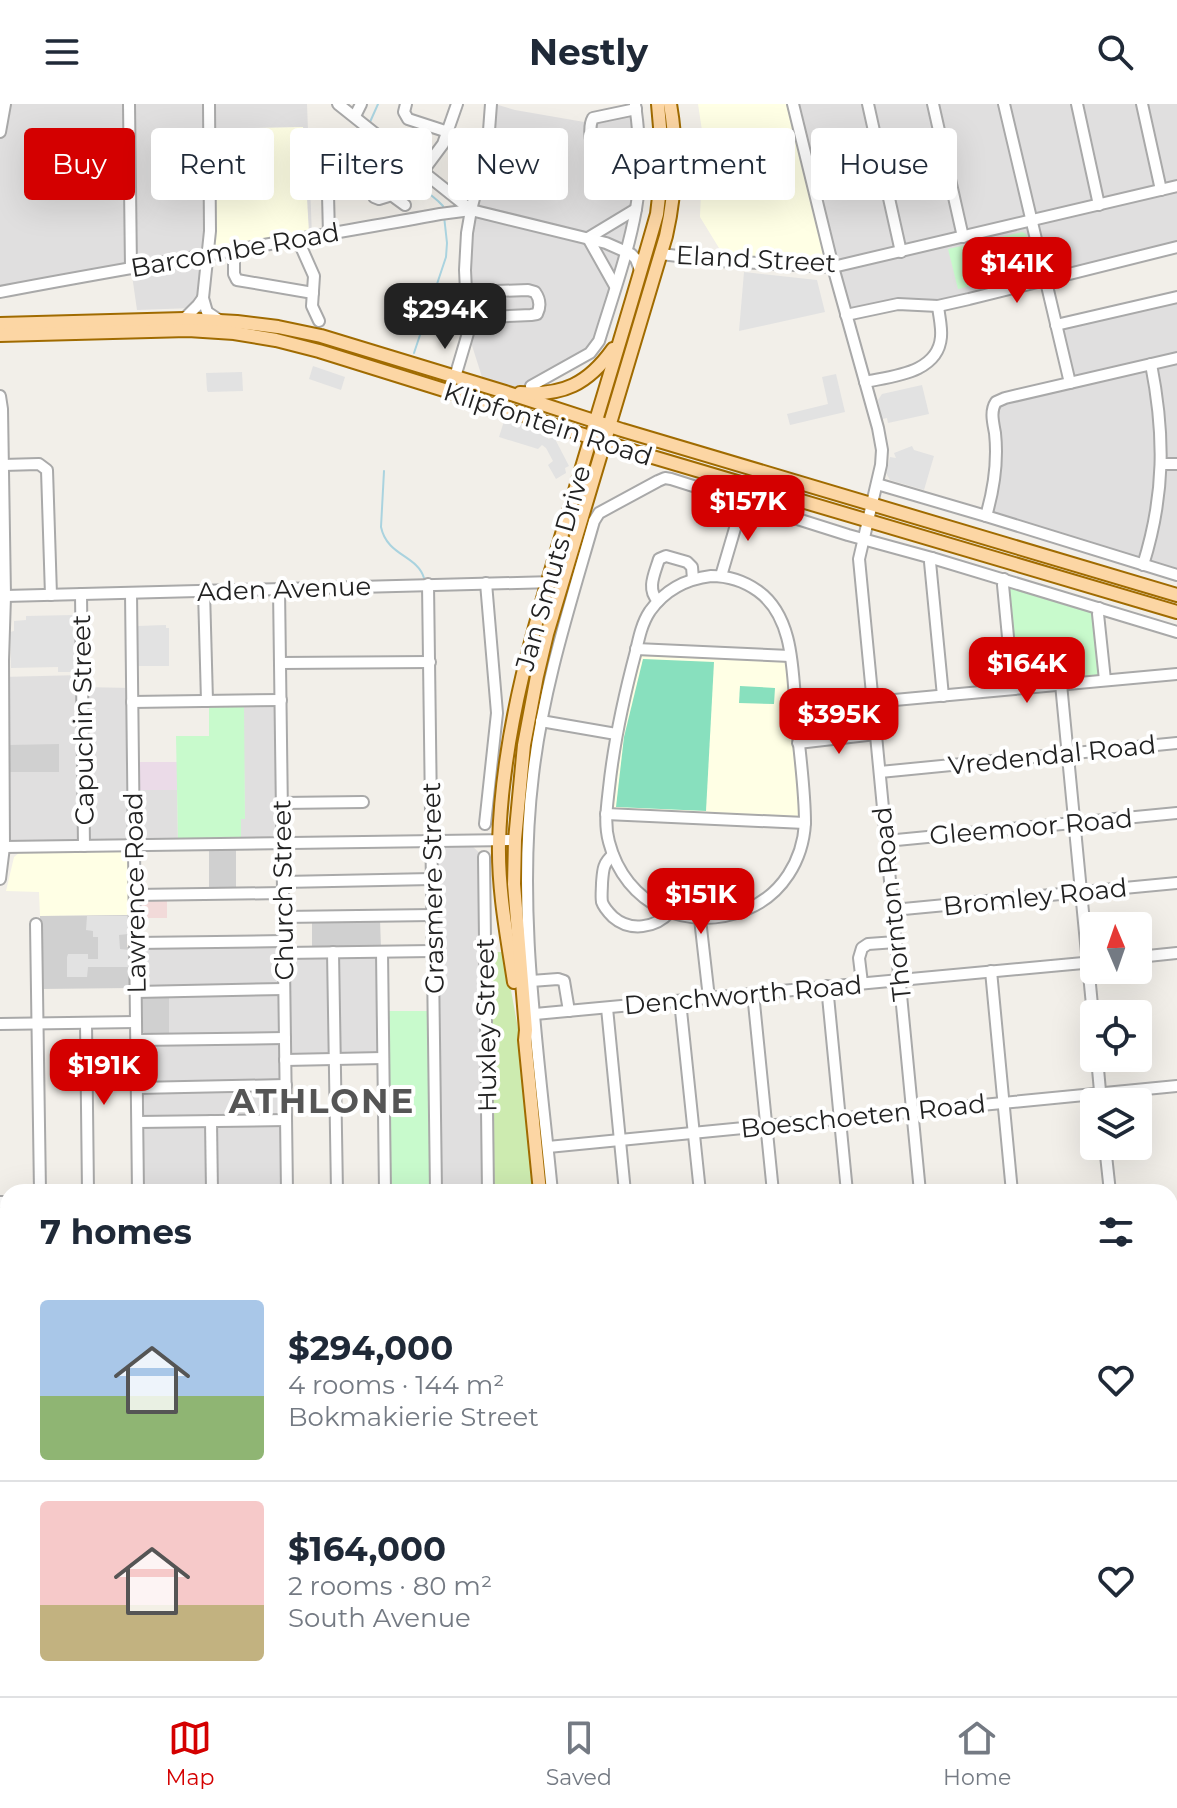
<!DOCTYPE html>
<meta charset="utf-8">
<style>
body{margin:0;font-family:Montserrat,sans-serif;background:#f6f6f7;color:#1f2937;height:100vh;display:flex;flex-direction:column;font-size:30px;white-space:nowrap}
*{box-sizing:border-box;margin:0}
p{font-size:26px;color:#747a83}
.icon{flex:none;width:44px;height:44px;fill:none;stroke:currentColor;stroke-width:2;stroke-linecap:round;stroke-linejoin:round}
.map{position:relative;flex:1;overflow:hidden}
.sheet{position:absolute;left:0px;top:1080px;width:1178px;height:512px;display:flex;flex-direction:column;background:#fff;border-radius:24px 24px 0 0;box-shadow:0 8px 32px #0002}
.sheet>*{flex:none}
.top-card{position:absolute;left:24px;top:24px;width:1130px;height:72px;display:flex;gap:16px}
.needle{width:52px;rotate:358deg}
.fabs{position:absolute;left:1080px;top:808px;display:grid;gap:16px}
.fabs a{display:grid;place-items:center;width:72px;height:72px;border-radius:8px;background:#fff;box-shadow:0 8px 32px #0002;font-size:40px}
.price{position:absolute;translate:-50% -68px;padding:0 18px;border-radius:16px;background:#d40000;color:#fff;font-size:26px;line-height:52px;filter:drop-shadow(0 2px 4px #0008)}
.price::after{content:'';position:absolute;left:50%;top:48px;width:24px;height:18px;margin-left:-12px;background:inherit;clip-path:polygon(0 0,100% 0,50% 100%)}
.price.current{background:#222;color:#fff}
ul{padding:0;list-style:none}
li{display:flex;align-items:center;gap:24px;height:200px;padding:0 40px}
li+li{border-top:2px solid #e0e1e3}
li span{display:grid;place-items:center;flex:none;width:224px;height:160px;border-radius:8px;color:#555}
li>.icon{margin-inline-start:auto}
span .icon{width:96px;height:96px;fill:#fffc;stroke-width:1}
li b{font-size:34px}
h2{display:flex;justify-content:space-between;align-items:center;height:96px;padding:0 40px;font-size:34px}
.pill{padding:0 28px;border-radius:8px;background:#fff;box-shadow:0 8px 32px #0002;font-size:28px;line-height:72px}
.pill.current{background:#d40000;color:#fff}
header{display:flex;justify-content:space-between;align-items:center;height:104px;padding:0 40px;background:#fff;font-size:36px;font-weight:700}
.tabs{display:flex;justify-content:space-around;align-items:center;height:112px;border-top:2px solid #e0e1e3;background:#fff;font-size:22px;color:#747a83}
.tabs a{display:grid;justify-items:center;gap:4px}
.tabs .current{color:#d40000}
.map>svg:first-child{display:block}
.residential{fill:#e0dfdf}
.commercial{fill:#f2dad9}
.industrial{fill:#ebdbe8}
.education{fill:#ffffe5}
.religious{fill:#d0d0d0}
.grass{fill:#cdebb0}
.park{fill:#c8facc}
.pitch{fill:#88e0be}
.parking{fill:#e2e2e2}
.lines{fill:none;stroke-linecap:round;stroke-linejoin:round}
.stream{stroke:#aad3df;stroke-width:2}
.minor-casing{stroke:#a9a9a9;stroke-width:14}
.major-casing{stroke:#a06b00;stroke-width:16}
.minor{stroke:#fff;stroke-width:10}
.major{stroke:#fcd6a4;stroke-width:12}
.labels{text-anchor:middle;stroke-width:8;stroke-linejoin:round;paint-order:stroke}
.street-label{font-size:26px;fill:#222;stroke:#fff}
.district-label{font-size:34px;font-weight:bold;letter-spacing:2px;fill:#555;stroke:#fff}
</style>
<header><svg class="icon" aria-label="menu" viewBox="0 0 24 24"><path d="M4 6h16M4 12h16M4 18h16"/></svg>Nestly<svg class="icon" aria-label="search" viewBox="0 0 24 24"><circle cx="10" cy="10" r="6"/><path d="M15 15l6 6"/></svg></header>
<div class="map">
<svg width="1177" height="1592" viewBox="0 0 1177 1592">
<rect width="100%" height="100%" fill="#f2efe9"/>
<g class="residential">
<path d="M5,0h302l5,133 -103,19 -6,42 -10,10 -56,2 -6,-42 -131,24v-160z"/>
<path d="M495,0l20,6 75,13 46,-14v100l-37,132 -68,45 -16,2 -33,-11 -14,-44 -3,-63z"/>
<path d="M793,0h384v143l-258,58 -73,10z"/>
<path d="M1177,193v278l-191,-59 5,-17 3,-95 76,-21 -14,-58z"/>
<path d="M82,571v12l50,1 2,102h43l1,55 -174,2 -1,-75h56v-27h-56l-1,-68z"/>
<path d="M243,597h37l2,142 -41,1v-25l4,-1z"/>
<path d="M472,737v5l12,11 3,335h-51l-4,-350z"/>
<path d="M283,838l1,11 98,-1 1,107 -98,2 2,131h-149l-2,-152 33,-1 -1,-47h-32l-1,-49z"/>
<path d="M0,1326h8v258h137v8h-145z"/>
<path d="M293,1584h249l2,8h-251z"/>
<path d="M585,1584h383l1,8h-383z"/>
</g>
<path class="commercial" d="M144,794h23v20h-26v-17z"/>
<rect class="industrial" x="138" y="658" width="39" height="28"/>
<g class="education">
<path d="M698,0h95l40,163 -106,-6 -27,-44 3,-80z"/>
<path d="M303,23l6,106 -95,16 -1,-120z"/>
<path d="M641,552l147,6 14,156 -189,-7 9,-75z"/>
<path d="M122,746l6,6 1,59 -89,1 -1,-24 -33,-1 8,-34 6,-5z"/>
<rect x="0" y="1103" width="8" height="223"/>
<path d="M1170,1366l7,62v75h-7z"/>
<path d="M1177,1550v42h-200v-8h193v-33z"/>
</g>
<g class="religious">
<path d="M59,640v28h-50v-27z"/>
<rect x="209" y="745" width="27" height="41"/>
<path d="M130,811v23h-3v9h3v41l-89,1 -1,-73z"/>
<path d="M380,815l1,30 -69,1v-29z"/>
<path d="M169,890v42h-22l-5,-5 -1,-31 5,-5z"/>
</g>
<path class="grass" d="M488,848h16l15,82 15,158h-34l-8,-6z"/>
<g class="park">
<path d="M1022,128l4,2 8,34 -2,3 -74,18 -10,-40z"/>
<path d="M1011,483l84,26 7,65 -83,7 -11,-92z"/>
<path d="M209,602h35l1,113h-4v19l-63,1 -2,-103h33z"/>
<path d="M386,907h42l2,178 -2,3h-40z"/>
</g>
<g class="pitch">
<path d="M643,555l71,3 -8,149 -90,-4 8,-70z"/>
<path d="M740,582l35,2 -1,16 -35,-1z"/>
<path d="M1177,1195v156l-7,1v-156z"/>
<rect x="0" y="1226" width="8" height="94"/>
</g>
<g class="parking">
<path d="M744,168l73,8 8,32 -86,19z"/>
<path d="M313,262l32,11 -4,13 -32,-11z"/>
<path d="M242,268l1,19 -35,1 -1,-2 -1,-17z"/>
<path d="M836,270l9,38 -55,13 -3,-11 41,-10 -6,-27z"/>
<path d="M922,281l7,29 -41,9 -1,-5 -5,1 -4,-19 4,-6z"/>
<path d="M505,314l44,15 -1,6 6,-2 15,29 -4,2 1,5 -10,6 -8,-14 5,-4 -7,-13 -4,-3 -4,4 -39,-12z"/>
<path d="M912,342l2,4 20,6 -10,34 -34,-10 -4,-7 4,-16 6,1 -2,-5z"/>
<path d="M73,511v14l4,1 1,42h-20v-5l-47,1 -1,-36 4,-1v-10l12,-1v-4z"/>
<path d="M166,521v3h3v38h-31l-1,-40z"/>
<path d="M87,812h41v18l-9,1 1,14 9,1v17h-41l-1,10h-20v-20l1,-3h20v5h10v-22h-5v-6l-7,-1z"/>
</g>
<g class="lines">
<g class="stream">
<path d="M370,18l8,-18"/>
<path d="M367,28l-2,8 73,61 5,5v3"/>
<path d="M414,249l32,-96 1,-14 -3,-27"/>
<path d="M384,367l-3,56c6,29 36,28 43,51"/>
</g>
<defs>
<g id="minor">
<path d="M129,0l2,164"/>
<path d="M209,0l1,127 -7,67 4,14 12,8"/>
<path d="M338,0l133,106"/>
<path d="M406,0l-2,8 4,7 40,13"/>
<path d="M793,0l40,163 45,161 4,22 -1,15 -22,94 61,633"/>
<path d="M868,0l33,148"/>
<path d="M933,0l30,133"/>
<path d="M1004,0l66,279"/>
<path d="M1077,0l22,101"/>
<path d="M1142,0l19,86"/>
<path d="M636,5l-43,9c-5,9 -2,23 0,32l6,4 40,1"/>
<path d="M355,12l6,-12"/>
<path d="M0,28l5,-28"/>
<path d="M423,67l20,-27 14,-40"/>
<path d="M328,74l39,1 12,7 26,19"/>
<path d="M367,75l7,18 5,2 13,-4"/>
<path d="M329,131l-2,-81 3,-10 6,-8"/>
<path d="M298,136l16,36 -2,30 7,15"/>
<path d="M234,146v24l3,6 76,13"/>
<path d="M661,150l59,7 113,6 344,-81"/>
<path d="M615,182l-27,-48 48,-29"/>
<path d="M0,188c146,-28 293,-51 440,-78l31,-4 135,33 25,11 5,5 4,11"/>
<path d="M466,188l62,-2 7,2c5,7 6,14 2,22l-6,1 -63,3"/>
<path d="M846,211l52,-11 40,2 31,-7 208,-52"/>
<path d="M184,215l14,-14 5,-7"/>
<path d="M1056,221l121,-28"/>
<path d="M455,273l13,-44 -3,-63 2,-37 4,-23 17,-66 3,-40"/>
<path d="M865,278c28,-6 73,-9 76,-45 1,-10 -2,-21 -3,-31"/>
<path d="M531,282l59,-33 9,-12c13,-43 29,-87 37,-132 6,-34 4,-70 -1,-105"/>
<path d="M0,292l2,13 3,187 -2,64 1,187 -4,32"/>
<path d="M1162,360h15"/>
<path d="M3,361l36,-1 8,6 4,125"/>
<path d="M877,380l109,32 191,59"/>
<path d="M986,412c8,-27 12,-55 9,-83 -2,-11 -5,-22 1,-31l9,-4 172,-40"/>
<path d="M932,454l-2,4 13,134"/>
<path d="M1143,461c22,-70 22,-130 8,-201"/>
<path d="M711,472c17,0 33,5 47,15 39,28 34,89 39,133 3,33 8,66 8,99 -2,37 -23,72 -58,86 -59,25 -122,-4 -138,-67 -5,-18 -2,-36 0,-54 5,-47 15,-92 27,-137 3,-14 6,-28 14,-40 15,-21 36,-32 61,-35z"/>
<path d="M721,472l22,-75"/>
<path d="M1004,475l-1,6 10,104"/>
<path d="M428,480l8,608"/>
<path d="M279,485l8,603"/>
<path d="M204,487l3,110"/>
<path d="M131,489l7,599"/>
<path d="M81,490l3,252"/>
<path d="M5,492l549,-14"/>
<path d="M658,497c-12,-12 -3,-28 1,-42l7,-3 21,6 5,5 1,12"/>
<path d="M1099,504l-1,6 7,66"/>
<path d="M636,545l154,7"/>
<path d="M280,559l150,-1"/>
<path d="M1061,580l33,342"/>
<path d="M132,598l149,-2"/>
<path d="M873,598l304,-28"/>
<path d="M541,617l75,13"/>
<path d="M798,639l78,-9"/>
<path d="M880,668l297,-29"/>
<path d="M282,699l81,-1"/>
<path d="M606,710l199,9"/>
<path d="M485,720l12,-111 -11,-130"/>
<path d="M886,737l291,-28"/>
<path d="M4,743l511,-7"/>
<path d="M613,751c-10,8 -10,15 -11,28 0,6 -1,13 0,19 2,6 7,11 11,15 17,15 43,11 57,-5"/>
<path d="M484,753l4,335"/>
<path d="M283,778l149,-3"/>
<path d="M135,791l148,-2"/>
<path d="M893,806l284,-27"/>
<path d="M283,813l150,-2"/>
<path d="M700,815l9,79"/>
<path d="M36,820l4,268"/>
<path d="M136,839l148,-2"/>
<path d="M333,848l4,240"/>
<path d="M382,848l3,240"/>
<path d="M284,849l149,-2"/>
<path d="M1138,853l39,-4"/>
<path d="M991,867l21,221"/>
<path d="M531,877l27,-2 6,2 5,30"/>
<path d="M862,879l-3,-25 3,-10 6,-4 28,-2"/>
<path d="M827,882l20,206"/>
<path d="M136,888l148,-3"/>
<path d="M753,889l20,199"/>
<path d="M680,897l20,191"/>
<path d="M607,904l18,184"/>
<path d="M535,910l559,-52"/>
<path d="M86,919l2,169"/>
<path d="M0,920l136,-2"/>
<path d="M137,936l148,-2"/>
<path d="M1097,954l4,44"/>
<path d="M285,956l98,-2"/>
<path d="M137,984l149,-3"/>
<path d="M211,1017l1,71"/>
<path d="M138,1018l148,-2"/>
<path d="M1105,1042l5,46"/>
<path d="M548,1043l629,-61"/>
<path d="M552,1088c-13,-138 -36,-278 -19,-417 10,-87 37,-170 61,-254l5,-8 59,-32 7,-3 6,1 177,56 84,23 245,74"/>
<path d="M0,1098h8"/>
<path d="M1170,1116l7,-1"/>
<path d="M1170,1189h7"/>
<path d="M1177,1361v7"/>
<path d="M1170,1511l7,-1"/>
<path d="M40,1584v8"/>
<path d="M145,1584v8"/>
<path d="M293,1584v8"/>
<path d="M367,1584v8"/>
<path d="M442,1584l1,8"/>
<path d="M541,1584l2,8"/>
<path d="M586,1584v8"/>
<path d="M827,1584l30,8"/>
<path d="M910,1584l1,8"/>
<path d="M968,1584l1,8"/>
</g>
<g id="major">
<path d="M0,220l184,-5 53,3 41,5 43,9 184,56 117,38 555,165"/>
<path d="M0,231l188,-5 46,3 42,7 43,11 154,48 166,54 538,159"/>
<path d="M520,289c43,3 68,-9 93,-44"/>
<path d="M514,878c-7,-46 -16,-92 -15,-139 3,-114 37,-224 70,-332 29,-99 60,-198 88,-297l6,-52 -5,-58"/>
<path d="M540,1088l-15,-152 1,-10 -12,-146 1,-44 9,-95 13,-69 10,-42 119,-398c10,-44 12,-87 4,-132"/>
<path d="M572,1584l1,8"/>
</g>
</defs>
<use href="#minor" class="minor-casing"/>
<use href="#major" class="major-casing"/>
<use href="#minor" class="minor"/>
<use href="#major" class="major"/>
</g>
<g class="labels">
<g class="street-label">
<text transform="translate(235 146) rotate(-10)" y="9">Barcombe Road</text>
<text transform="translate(756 155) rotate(3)" y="9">Eland Street</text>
<text transform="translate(548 320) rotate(18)" y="9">Klipfontein Road</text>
<text transform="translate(553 464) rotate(-74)" y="9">Jan Smuts Drive</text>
<text transform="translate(284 485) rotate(-2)" y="9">Aden Avenue</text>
<text transform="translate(83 616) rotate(-91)" y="9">Capuchin Street</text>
<text transform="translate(1052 651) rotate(-6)" y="9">Vredendal Road</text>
<text transform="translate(1031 723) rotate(-5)" y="9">Gleemoor Road</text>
<text transform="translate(433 784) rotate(-91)" y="9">Grasmere Street</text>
<text transform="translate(283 786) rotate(-91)" y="9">Church Street</text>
<text transform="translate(135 789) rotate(-91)" y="9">Lawrence Road</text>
<text transform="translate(1035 793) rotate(-6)" y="9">Bromley Road</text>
<text transform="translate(892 800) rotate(-96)" y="9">Thornton Road</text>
<text transform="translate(743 891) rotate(-5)" y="9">Denchworth Road</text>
<text transform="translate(486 921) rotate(-91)" y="9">Huxley Street</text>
<text transform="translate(863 1012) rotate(-6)" y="9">Boeschoeten Road</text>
</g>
<g class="district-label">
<text x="322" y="1009">ATHLONE</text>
</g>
</g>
</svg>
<div class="fabs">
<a><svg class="needle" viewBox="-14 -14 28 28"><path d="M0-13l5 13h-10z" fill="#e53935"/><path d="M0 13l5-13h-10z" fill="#747a83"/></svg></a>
<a><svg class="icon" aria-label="locate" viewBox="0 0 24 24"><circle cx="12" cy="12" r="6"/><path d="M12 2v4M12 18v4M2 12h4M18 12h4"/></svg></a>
<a><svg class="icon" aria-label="layers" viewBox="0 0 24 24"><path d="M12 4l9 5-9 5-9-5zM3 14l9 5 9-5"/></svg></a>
</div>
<b class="price" style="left:1017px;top:201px">$141K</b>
<b class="price current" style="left:445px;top:247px">$294K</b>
<b class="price" style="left:748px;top:439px">$157K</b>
<b class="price" style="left:1027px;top:601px">$164K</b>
<b class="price" style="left:839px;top:652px">$395K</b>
<b class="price" style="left:701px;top:832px">$151K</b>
<b class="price" style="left:104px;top:1003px">$191K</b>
<div class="top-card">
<a class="pill current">Buy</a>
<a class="pill">Rent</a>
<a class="pill">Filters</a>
<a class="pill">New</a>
<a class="pill">Apartment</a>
<a class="pill">House</a>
</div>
<section class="sheet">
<h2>7 homes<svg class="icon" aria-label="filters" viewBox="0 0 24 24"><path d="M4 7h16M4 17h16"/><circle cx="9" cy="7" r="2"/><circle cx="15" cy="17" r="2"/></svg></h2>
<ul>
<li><span style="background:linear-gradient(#a9c7e8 60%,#8fb573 0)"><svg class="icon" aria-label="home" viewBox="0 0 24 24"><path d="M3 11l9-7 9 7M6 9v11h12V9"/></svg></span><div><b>$294,000</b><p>4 rooms · 144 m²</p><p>Bokmakierie Street</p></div><svg class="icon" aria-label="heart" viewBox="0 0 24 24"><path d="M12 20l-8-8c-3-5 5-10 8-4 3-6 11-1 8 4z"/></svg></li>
<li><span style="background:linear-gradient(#f6c9c9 65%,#c2b280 0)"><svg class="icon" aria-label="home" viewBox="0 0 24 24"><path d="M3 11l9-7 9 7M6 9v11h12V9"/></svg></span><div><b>$164,000</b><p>2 rooms · 80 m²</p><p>South Avenue</p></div><svg class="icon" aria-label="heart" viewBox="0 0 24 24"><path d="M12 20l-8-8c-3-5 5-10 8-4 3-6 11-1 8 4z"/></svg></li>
</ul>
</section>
</div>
<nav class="tabs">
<a class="current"><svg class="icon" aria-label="map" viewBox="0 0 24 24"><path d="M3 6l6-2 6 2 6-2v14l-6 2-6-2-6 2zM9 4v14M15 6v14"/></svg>Map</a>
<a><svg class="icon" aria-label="saved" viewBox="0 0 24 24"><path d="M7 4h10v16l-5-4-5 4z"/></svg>Saved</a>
<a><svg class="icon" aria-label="home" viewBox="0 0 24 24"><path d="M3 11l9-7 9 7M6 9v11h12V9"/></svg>Home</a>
</nav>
